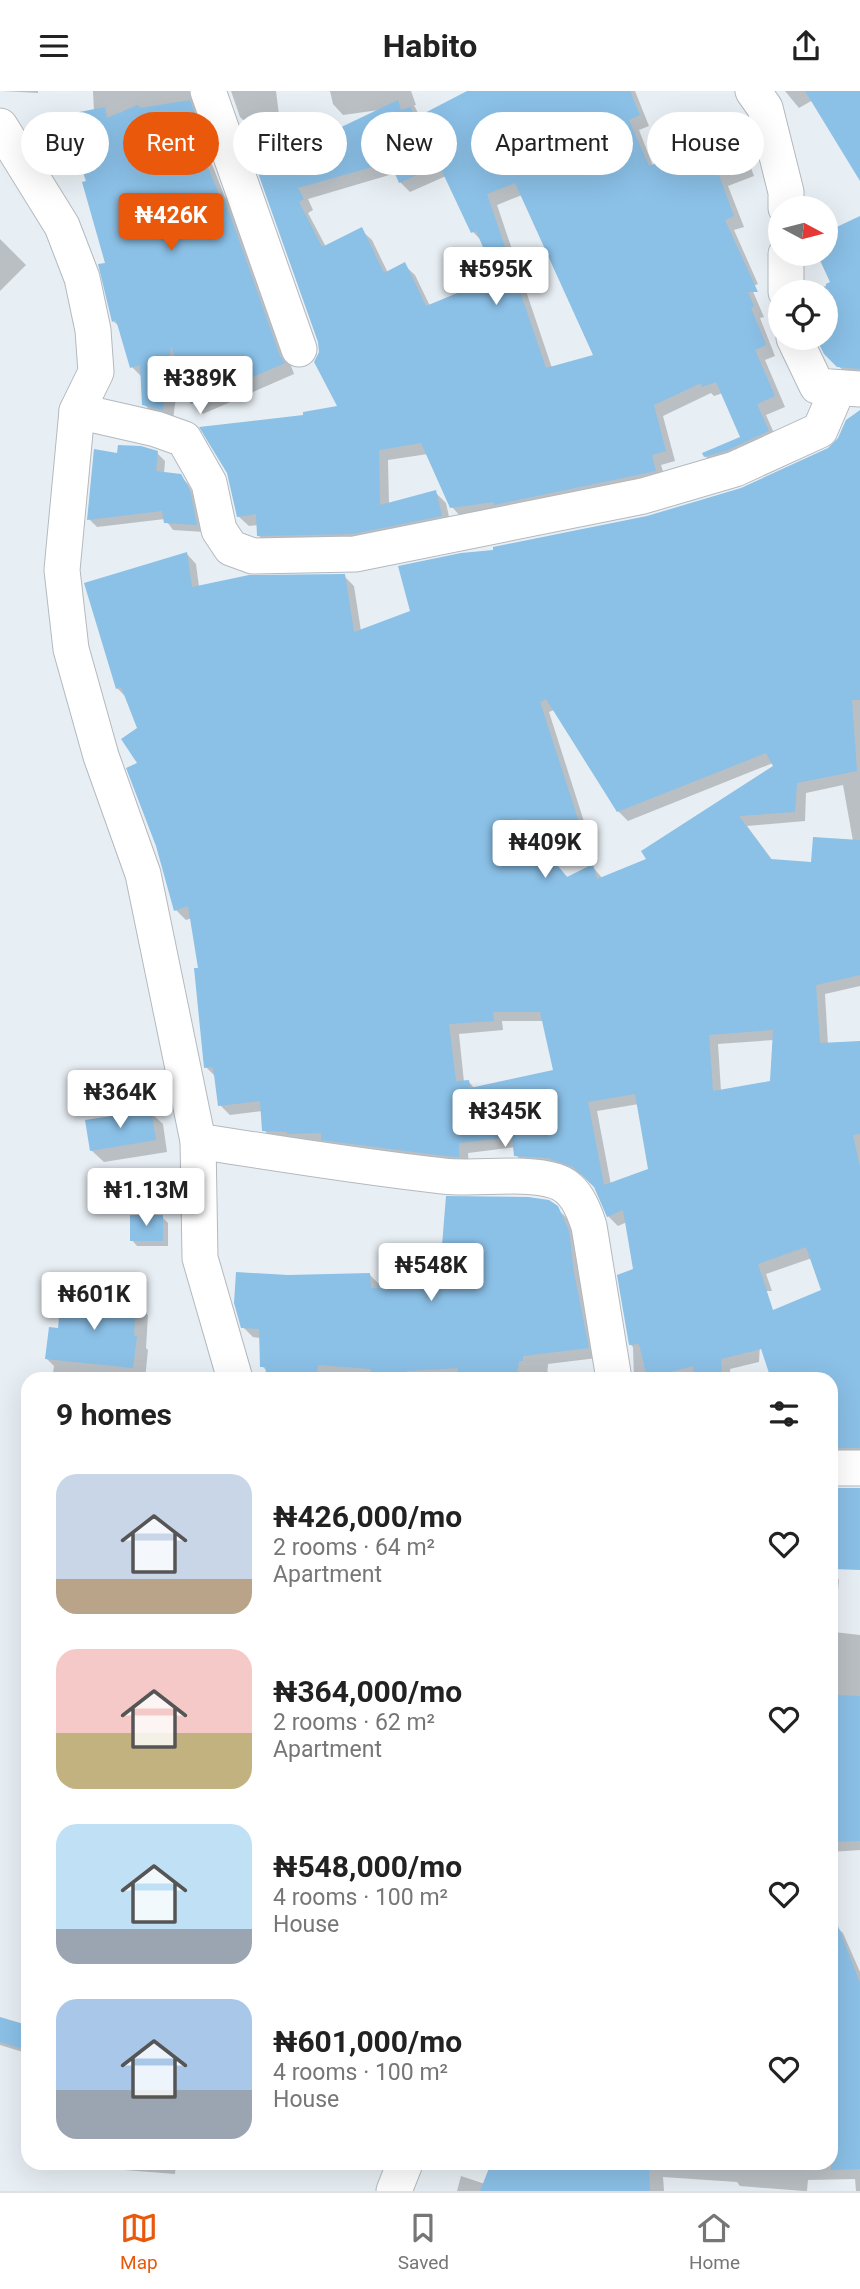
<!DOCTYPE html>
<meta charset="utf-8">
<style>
body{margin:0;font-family:Roboto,sans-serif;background:#f2f2f2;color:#222;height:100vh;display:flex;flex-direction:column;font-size:26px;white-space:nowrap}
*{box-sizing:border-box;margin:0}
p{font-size:23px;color:#767676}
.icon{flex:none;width:38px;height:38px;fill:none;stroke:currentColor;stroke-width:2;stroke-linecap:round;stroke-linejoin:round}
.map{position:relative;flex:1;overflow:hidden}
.sheet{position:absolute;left:21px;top:1281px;width:817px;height:798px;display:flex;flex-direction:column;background:#fff;border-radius:21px;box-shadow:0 7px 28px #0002}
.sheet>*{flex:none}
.banner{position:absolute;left:21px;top:21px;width:819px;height:63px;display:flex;gap:14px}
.needle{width:46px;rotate:97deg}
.fabs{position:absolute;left:768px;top:105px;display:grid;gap:14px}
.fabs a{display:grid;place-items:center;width:70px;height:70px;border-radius:50%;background:#fff;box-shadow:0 7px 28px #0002;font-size:35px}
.price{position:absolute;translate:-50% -60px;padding:0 16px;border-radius:7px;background:#fff;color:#222;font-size:23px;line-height:46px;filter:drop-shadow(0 2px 4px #0008)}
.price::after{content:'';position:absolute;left:50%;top:42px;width:21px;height:16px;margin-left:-10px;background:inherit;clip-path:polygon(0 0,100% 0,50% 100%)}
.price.selected{background:#ea580c;color:#fff}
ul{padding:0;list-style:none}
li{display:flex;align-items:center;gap:21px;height:175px;padding:0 35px}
li span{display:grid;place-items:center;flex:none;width:196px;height:140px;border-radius:21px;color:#555}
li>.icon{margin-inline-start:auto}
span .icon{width:84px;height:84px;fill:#fffc;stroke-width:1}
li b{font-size:30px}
h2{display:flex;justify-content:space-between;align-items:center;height:84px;padding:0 35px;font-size:30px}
.tag{padding:0 24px;border-radius:32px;background:#fff;box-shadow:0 7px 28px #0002;font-size:24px;line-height:63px}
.tag.selected{background:#ea580c;color:#fff}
header{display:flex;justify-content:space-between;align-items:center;height:91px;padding:0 35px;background:#fff;font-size:32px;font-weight:700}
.menu{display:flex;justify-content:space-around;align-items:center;height:98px;border-top:2px solid #e0e0e0;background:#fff;font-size:19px;color:#767676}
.menu a{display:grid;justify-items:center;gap:4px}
.menu .selected{color:#ea580c}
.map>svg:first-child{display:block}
.shadow{fill:#0003;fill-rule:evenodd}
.building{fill:#8bc0e7;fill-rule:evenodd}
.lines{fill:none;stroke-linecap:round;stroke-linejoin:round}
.street-casing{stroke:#b3b9be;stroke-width:37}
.street{stroke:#fff;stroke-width:35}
</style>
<header><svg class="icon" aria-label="menu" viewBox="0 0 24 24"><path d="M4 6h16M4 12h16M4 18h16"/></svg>Habito<svg class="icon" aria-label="share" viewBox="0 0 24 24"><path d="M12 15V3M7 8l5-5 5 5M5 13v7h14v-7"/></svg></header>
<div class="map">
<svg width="860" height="2100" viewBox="0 0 860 2100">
<rect width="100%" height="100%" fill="#e8eff4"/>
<g class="shadow">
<path d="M2,0h36v2z"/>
<path d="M93,0h109l5,42 -7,1 25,63 7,7 62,170 -91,40 -10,-11 -13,-37 -7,54 -18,-5 -11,-11 -2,-27 -10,-10 -12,-40 -7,-6 -6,-57 -19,-82 -7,-46 13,-25z"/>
<path d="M231,0h45l4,32 -29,4 -11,-10z"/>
<path d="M330,0h81l5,14h-2l6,12 51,-26h164l14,35 -10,4 14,36 79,-31 11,11 11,30 -26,10 16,41 -10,3 24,54 -7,3 13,30 -4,1 15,38 -10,4 20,47 -19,8 12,27 -62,25 -11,-11 37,-18 -19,-45 -9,3 -3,-3 -48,23 12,45 -14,4 5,16 -204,37 -10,-11 -24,-53 -40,6 1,44 46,-12 11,11 5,23 -182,20 -11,-11v-10l-9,1 -11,-10 67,-99 35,-9 -19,-56 -1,-10 -60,-168 119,-64 -36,5 -10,-11zM396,82l4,9 10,10 36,-16 27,56 9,9 16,37 -68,28 -15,-31 -11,-10 -16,8 -16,-33 -11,-10 -35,17 -18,-34 5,-3 -5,-11zM522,104l74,161 -44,12 -55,-163z"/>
<path d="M785,0h75v86l-47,-77 -14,8z"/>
<path d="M860,127v158h-11l-24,-23 -7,-15h8v-46h-14l20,-9 -13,-29h7v-20z"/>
<path d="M0,148l26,26 -26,26z"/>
<path d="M860,349v546l-35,8 3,51 32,-3v415l-29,3v-81h-51l45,-88 -13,-33 -46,16 6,17h-9l-4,71 -29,7 1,10h-97l-1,-32 -3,-3 5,-74 -8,-48 -9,4 -10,-10 -13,-30 -13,-11 -26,-8 -30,-2 -10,-10 -1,-8 -47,6 1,13 -136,-17 -7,-7 -27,1 -25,-3 -10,-10 -1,-19 -33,4 -10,-10 -3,-27 -11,-11 -6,-97 -8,-52 -6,2 -10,-10 -36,-146 -1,-35 -12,-31 -10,-10 70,-134 9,10 3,23 145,-11 10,10 7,45 51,-19 83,-60 153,-35 93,-27zM554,619l64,101 10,10 145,-58 2,4 -126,93 -46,19 -11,-13 -24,12 -43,-50 63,6 -39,-122zM843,694l10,56 -41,23 -39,-3 -26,-35 58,-5 1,-28zM502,930h42l11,51 -80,17 -6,-7h-5l-5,-48 44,-4zM774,949l-3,42 -50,9 -3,-47zM639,1013l11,66 -39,15 -14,-74z"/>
<path d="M157,362l8,8 -1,13 16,2 8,8 9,16 7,32 -31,-2 -8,-11 -68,8 -8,-8 30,-64z"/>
<path d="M150,1021l13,12 4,28 -63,10 -13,-12z"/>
<path d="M556,1117l11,10 12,24 18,116 -49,6 -1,15h-280v-8l-5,-5 -1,-28 -8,-1 -10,-10 45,-50 82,-2 10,10v5l44,-2 17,-16z"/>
<path d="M162,1126l6,6v23h-31l-5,-6z"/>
<path d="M136,1212l12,12 -2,33 2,2 -3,29h-93l2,-13 -7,-7 13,-29z"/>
<path d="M831,1399h29v49l-29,5z"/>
<path d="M831,1481l8,8 -5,52 26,3v215l-29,2z"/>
<path d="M833,1832l10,10 17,39v219h-4l-1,-12 -47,1 -1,11h-3l-64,-5 -3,-4 -74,-5 1,14h-207l4,-15 24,8 8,-21h338z"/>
<path d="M0,1929l28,9 -2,24 -26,-8z"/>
<path d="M117,2072h59l-1,11 -51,-4z"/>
</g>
<g class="building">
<path d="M467,0h163l10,24 -11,5 20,46 84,-33 12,32 -26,10 15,41 -9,4 33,72h-10l6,14 -3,2 15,37 -11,5 20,46 -18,8 12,27 -41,19 -24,7 -2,-4 38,-16 -24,-55 -14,5 -1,-4 -47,22 12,46 -14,4 4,16 -162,34v-3l-44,6 -29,-65 -42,7 1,55 56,-15 6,26 -89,18 -96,2 -1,-22 -19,3 -10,-44 -28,-46 104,-12v-3l34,-6 -23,-44 5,-10 -1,-10 -60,-169 14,-7 -2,-5 128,-61 3,10 10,-3 4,11zM390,71l9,21 40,-18 32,68 5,-2 20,46 -70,29 -21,-44 -21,11 -22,-46 -40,20 -23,-45 5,-3 -6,-11zM515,92l78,172 -47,13 -59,-174z"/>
<path d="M805,0h55v90z"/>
<path d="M190,9l8,23 -8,1 29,70 3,-2 58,164 5,7 -94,41 -20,-58 -8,64 -21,-5 -2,-40 -10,3 -14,-48 -4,2 -14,-58 7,-1 -23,-81 4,-1 -15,-43 8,-3 -5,-22 31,-6 2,11 31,-13 2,3z"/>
<path d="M860,125v153l-23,-2 -13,-13 -8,-16h10v-54l4,-2 -13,-28h9v-22z"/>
<path d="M860,319v290h-8l5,71 -60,12 -2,29 -56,4 32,43 40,3 2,-25 47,3v135l-44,10 4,58 40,-2v93l-7,1 7,32v281h-23l-6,-22v-47h-60l-10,-30 -40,10 1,20h-28l-1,-13 -46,12 -8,-34 -10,1 -12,-70 16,-6 -10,-59 -16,7 -13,-30 -21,-20 -26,-9 -33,-2 -2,-19 -53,6v14l-14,-1 -124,-16v-7l-34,1v-2l-25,-1 -2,-30 -42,5 -5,-39 -9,1 -10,-100h4l-10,-62 -14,5 -18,-65 -30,-78 11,-5 -16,-24 16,-11 -16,-41 -5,2 -32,-106 103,-31 5,35 57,-12 96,-1 9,58 56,-21 -12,-45 63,-13 32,-3v-3l154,-31 94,-28 87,-40 10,-10 8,-18zM546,608l71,113 149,-59 7,13 -132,85 5,8 -49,20 -4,-15 -26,13 -49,-58 62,6 -40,-123zM493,921h47l13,58 -83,18 -1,-8 -13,1 -7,-57 45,-3zM773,939l-3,51 -57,10 -4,-56zM635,1003l13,75 -44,16 -16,-83zM806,1156l15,43 -48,20 -15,-46z"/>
<path d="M118,354l23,1 17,5 -2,20 25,3 9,16 7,35 -33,-2 -2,-12 -75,9 7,-71 23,4z"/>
<path d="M151,1019l5,30 -66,11 -5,-31z"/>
<path d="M446,1105l82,1 21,3 9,6 11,25 5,42 15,75 -66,8v5h-4l-3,18h-59l1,-11 -51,3 -1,8h-37l2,-10 -53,-4 -2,14h-51l1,-12h-6l-1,-38 -18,-1 -7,-25 2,-31 52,3 82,-2 1,15 51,-1v-16l18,-1z"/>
<rect x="130" y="1124" width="33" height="26"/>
<path d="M61,1204l75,6 -2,35h3l-4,32 -88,-9 4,-32 9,1z"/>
<path d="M834,1397h26v82l-27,-1z"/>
<path d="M831,1604l29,1v145l-29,1z"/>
<path d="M833,1822l27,70v186l-29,1v-256z"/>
<path d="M0,1926l27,8 -7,23 -20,-6z"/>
<path d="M491,2072h86l-1,6 73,-3 1,25h-170z"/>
</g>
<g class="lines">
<defs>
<g id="street">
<path d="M208,0l91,258"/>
<path d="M753,0l12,17 21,84v16"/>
<path d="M0,35l62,100 20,52 11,52 3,42 -19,39 -15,159 9,79 30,107 42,118 55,267 2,117 35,121"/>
<path d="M786,201v-38"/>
<path d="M794,247l23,48 43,3"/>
<path d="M77,320l79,18 28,10 25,44 10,47 12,18 22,8 102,-2 288,-58 92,-27 85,-39 18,-42"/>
<path d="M198,1050c82,13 163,26 245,35 33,4 81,-5 112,5 20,6 28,27 34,45l25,153"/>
<path d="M831,1377h29"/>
<path d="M394,2100l11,-28"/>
</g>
</defs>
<use href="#street" class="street-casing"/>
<use href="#street" class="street"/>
</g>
</svg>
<div class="fabs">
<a><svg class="needle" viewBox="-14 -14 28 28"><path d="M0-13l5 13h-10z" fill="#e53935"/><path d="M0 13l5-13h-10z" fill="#767676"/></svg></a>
<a><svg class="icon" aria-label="locate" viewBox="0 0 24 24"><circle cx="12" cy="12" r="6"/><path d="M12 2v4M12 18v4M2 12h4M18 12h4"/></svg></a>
</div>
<b class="price selected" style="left:171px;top:162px">₦426K</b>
<b class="price" style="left:496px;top:216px">₦595K</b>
<b class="price" style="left:200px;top:325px">₦389K</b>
<b class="price" style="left:545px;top:789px">₦409K</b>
<b class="price" style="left:120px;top:1039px">₦364K</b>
<b class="price" style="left:505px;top:1058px">₦345K</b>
<b class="price" style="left:146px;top:1137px">₦1.13M</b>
<b class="price" style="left:431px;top:1212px">₦548K</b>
<b class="price" style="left:94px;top:1241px">₦601K</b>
<div class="banner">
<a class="tag">Buy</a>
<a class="tag selected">Rent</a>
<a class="tag">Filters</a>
<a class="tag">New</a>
<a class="tag">Apartment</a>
<a class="tag">House</a>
</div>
<section class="sheet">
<h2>9 homes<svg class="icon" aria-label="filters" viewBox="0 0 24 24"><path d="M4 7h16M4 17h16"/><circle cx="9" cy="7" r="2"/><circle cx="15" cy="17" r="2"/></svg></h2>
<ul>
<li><span style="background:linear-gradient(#c9d6e8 75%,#b9a48a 0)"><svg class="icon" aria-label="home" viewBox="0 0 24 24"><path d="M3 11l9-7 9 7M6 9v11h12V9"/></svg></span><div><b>₦426,000/mo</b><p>2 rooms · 64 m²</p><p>Apartment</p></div><svg class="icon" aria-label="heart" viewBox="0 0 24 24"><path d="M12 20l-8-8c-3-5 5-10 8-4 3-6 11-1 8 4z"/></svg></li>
<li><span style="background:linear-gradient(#f6c9c9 60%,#c2b280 0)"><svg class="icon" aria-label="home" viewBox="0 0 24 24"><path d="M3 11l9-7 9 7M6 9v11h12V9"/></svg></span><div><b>₦364,000/mo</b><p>2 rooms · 62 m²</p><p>Apartment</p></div><svg class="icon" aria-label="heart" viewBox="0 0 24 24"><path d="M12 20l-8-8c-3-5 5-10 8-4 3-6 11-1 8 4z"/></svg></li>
<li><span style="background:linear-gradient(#bfe0f5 75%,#9aa5b1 0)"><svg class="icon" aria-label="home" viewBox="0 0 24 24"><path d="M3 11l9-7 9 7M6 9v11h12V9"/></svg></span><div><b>₦548,000/mo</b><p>4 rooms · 100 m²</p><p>House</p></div><svg class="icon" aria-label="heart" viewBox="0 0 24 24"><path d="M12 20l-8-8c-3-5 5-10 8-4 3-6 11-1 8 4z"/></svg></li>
<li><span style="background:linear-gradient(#a9c7e8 65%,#9aa5b1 0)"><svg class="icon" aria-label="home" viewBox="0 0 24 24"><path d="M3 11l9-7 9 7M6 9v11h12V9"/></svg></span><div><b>₦601,000/mo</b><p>4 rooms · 100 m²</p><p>House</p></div><svg class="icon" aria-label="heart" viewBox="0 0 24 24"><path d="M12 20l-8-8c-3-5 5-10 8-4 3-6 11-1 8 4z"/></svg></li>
</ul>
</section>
</div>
<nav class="menu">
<a class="selected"><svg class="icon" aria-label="map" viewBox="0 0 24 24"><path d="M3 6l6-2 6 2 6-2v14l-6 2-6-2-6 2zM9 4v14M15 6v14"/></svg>Map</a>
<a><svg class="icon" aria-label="saved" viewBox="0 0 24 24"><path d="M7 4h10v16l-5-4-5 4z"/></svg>Saved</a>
<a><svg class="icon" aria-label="home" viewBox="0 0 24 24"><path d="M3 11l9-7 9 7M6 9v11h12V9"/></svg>Home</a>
</nav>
